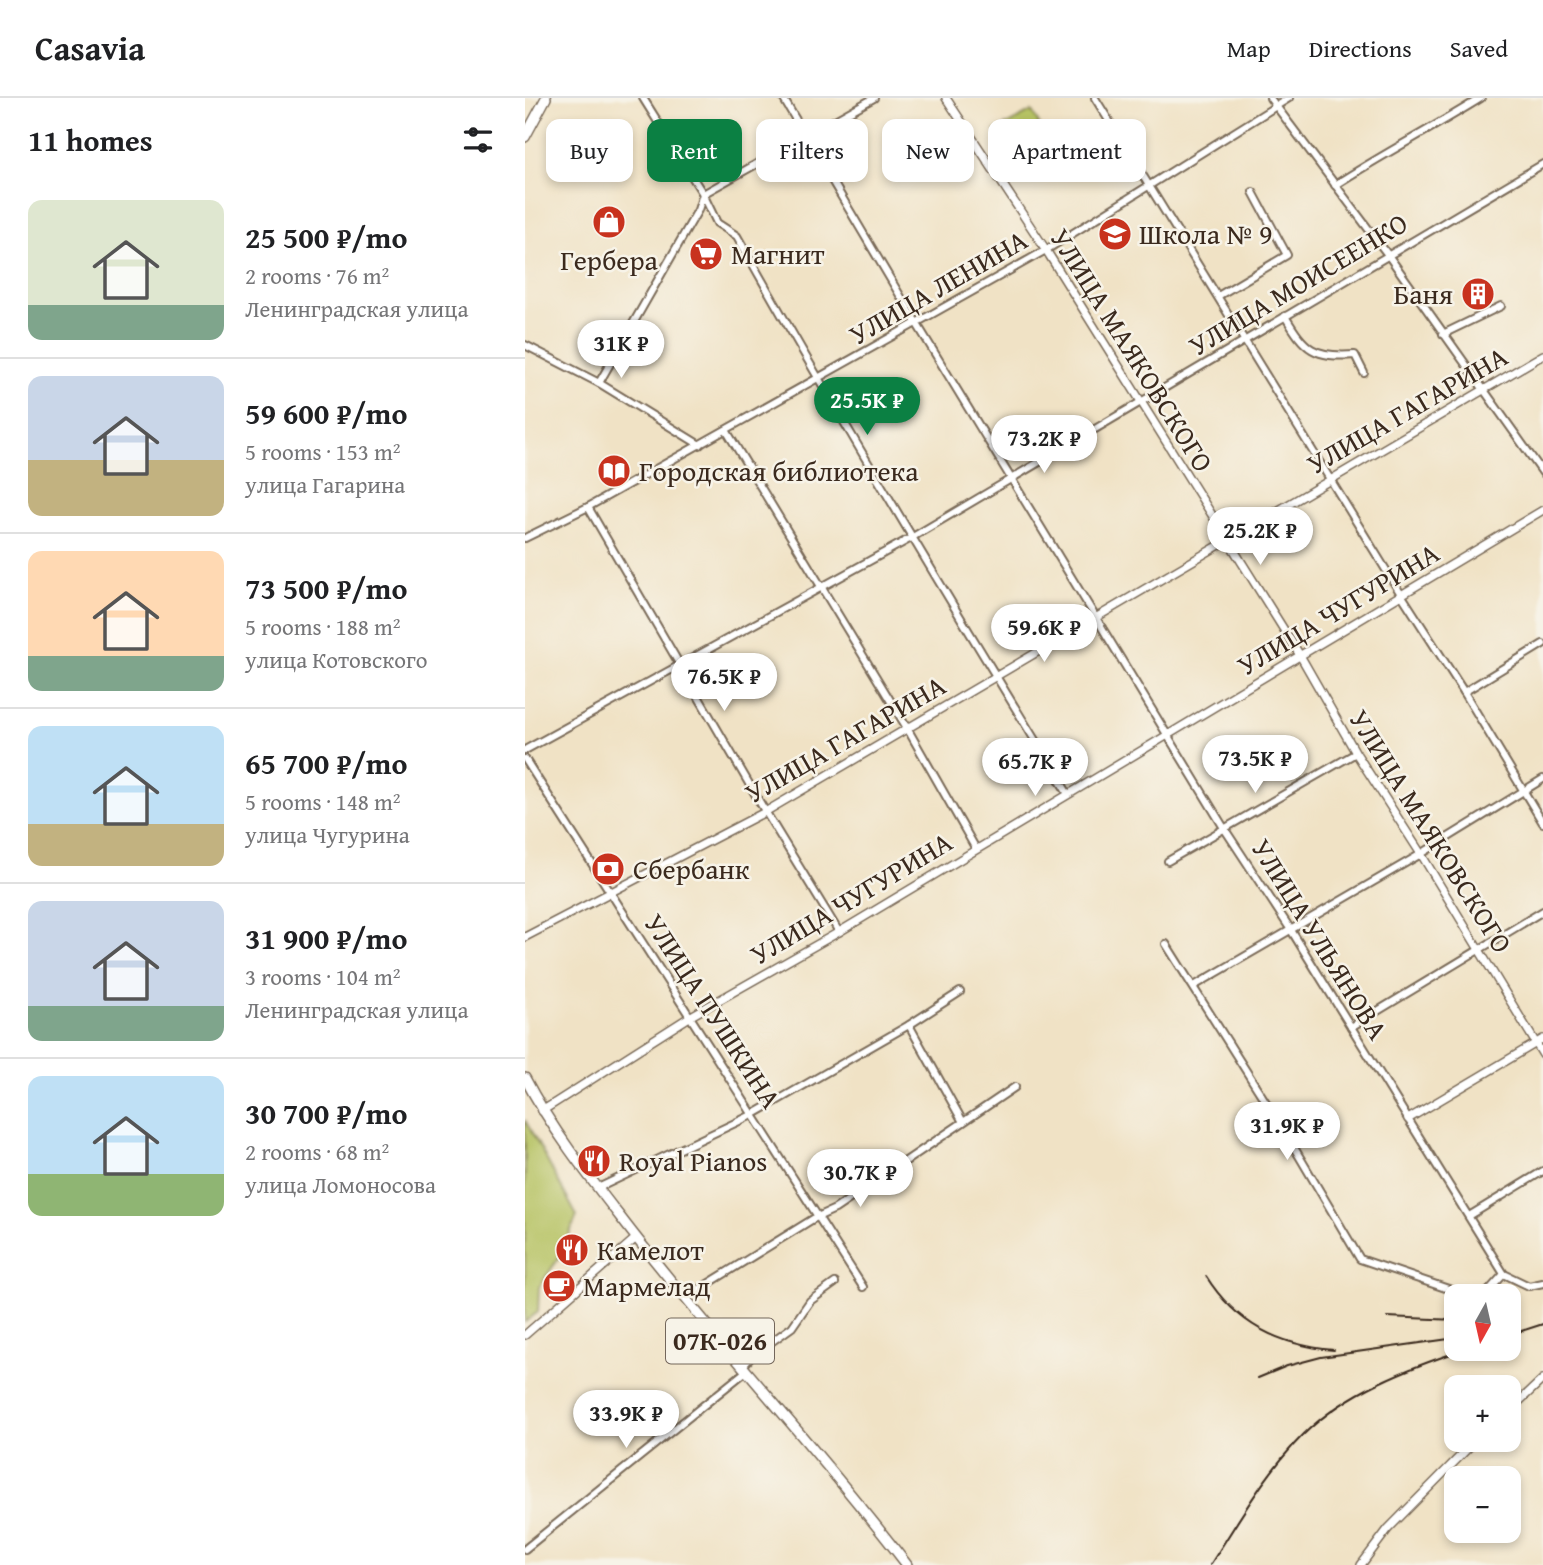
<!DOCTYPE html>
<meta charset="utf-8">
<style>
body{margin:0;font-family:"Gentium Book Plus",serif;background:#f6f6f6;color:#202124;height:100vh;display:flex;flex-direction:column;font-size:26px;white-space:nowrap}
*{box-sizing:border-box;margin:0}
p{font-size:23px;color:#757577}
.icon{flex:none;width:38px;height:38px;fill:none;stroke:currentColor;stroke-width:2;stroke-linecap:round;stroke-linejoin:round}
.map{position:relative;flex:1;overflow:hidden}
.drawer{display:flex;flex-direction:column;background:#fff;width:525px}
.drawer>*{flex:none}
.hud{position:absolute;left:21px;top:21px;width:665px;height:63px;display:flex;gap:14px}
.needle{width:46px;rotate:188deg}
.tools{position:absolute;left:919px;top:1186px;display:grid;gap:14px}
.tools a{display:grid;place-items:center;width:77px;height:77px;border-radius:14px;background:#fff;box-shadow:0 4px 10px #0003;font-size:35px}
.price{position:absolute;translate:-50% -60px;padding:0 16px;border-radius:24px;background:#fff;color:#222;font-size:23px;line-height:46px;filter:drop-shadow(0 2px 4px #0008)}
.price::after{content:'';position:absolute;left:50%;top:42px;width:21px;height:16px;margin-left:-10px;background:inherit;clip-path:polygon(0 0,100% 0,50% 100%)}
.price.selected{background:#0b8043;color:#fff}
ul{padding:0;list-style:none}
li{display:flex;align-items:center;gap:21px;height:175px;padding:0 28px}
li+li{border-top:2px solid #e0e0e0}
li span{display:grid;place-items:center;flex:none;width:196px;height:140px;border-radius:14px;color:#555}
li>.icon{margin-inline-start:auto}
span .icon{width:84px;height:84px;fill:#fffc;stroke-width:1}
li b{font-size:30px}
h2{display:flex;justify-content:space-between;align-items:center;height:84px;padding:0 28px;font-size:30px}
.chip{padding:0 24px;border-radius:14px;background:#fff;box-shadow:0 4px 10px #0003;font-size:24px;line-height:63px}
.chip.selected{background:#0b8043;color:#fff}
header{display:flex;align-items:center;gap:42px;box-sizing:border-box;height:98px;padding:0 35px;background:#fff;border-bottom:2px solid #e0e0e0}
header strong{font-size:33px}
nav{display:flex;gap:38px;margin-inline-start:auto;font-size:24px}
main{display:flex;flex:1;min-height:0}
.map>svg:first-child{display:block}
.green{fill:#b6c264;stroke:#787641;stroke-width:2}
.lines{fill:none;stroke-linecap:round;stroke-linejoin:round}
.minor-casing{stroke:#7a6a58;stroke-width:10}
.tertiary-casing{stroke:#7a6a58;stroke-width:10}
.primary-casing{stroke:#7a6a58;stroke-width:12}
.minor{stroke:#fff;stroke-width:6}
.tertiary{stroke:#fff;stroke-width:7}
.primary{stroke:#fff;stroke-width:9}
.rail{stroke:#3b2a1e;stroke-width:2}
.labels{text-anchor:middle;stroke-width:5;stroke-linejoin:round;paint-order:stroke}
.shield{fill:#f7f3e8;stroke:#73665b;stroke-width:2}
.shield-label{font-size:26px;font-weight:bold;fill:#3b2a1e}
.poi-label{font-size:28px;fill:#3b2a1e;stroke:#f7f3e8;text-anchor:start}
.street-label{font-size:28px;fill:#3b2a1e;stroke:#f7f3e8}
</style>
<header>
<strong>Casavia</strong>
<nav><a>Map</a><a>Directions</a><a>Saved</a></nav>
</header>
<main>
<section class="drawer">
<h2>11 homes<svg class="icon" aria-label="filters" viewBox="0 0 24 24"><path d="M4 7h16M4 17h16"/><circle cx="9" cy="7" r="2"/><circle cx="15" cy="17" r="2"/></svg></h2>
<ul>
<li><span style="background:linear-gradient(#dfe7d0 75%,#7fa58c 0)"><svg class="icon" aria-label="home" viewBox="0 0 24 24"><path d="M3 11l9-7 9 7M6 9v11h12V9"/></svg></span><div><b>25 500 ₽/mo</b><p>2 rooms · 76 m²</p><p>Ленинградская улица</p></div></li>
<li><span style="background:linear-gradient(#c9d6e8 60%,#c2b280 0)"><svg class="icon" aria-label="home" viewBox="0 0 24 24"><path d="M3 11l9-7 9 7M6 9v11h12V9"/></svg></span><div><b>59 600 ₽/mo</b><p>5 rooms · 153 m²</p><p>улица Гагарина</p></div></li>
<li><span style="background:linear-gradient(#ffd9b3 75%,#7fa58c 0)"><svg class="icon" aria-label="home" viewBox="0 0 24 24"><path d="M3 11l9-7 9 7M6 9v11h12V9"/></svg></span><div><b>73 500 ₽/mo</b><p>5 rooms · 188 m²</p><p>улица Котовского</p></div></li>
<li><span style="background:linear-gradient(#bfe0f5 70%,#c2b280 0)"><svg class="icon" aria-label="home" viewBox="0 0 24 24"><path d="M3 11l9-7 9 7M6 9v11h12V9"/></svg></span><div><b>65 700 ₽/mo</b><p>5 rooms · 148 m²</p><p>улица Чугурина</p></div></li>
<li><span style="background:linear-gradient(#c9d6e8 75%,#7fa58c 0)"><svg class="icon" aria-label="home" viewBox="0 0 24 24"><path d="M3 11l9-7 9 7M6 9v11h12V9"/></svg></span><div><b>31 900 ₽/mo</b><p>3 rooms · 104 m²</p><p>Ленинградская улица</p></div></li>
<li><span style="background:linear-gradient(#bfe0f5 70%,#8fb573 0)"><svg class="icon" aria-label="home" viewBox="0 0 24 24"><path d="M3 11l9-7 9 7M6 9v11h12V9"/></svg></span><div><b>30 700 ₽/mo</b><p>2 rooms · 68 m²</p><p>улица Ломоносова</p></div></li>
</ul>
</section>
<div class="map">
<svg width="1018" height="1467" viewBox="0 0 1018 1467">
<rect width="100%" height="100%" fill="#f7f3e8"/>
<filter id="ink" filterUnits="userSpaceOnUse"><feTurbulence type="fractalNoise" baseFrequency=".0143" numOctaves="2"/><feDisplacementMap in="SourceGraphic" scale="14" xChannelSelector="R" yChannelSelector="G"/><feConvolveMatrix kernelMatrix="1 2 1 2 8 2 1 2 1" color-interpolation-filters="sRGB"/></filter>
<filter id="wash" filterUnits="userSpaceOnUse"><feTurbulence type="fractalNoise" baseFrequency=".00686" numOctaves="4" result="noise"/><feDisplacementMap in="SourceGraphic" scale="28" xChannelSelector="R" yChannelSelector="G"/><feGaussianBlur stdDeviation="1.57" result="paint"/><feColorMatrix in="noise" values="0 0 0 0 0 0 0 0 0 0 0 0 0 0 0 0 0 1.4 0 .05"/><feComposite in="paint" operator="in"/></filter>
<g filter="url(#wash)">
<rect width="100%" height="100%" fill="#f0e2c5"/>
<g class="green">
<path d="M507,13l25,48 -35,20 -27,-48z"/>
<path d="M0,1022l52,96 -17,40 -21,31 -1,25 -13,10z"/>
</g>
</g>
<g filter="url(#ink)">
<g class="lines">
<defs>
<g id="minor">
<path d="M118,0l60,96 14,29 20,13c106,189 218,374 331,558"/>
<path d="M258,0l134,226 307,504 67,102 213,344 25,12 14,-3"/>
<path d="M570,0l304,493 65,101 79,131"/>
<path d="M745,0l118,157 155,218"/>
<path d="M810,87c48,-31 98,-57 146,-87"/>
<path d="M693,198l69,-41 -34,-63"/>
<path d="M760,218c20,34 29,42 70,39l9,18"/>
<path d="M918,236l58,-28"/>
<path d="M0,247l74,38 101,62"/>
<path d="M74,285l99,-173 5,-16 171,-96"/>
<path d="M201,332l181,298 69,121"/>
<path d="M63,409l174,299 77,126"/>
<path d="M0,440l63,-31 458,-257 243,-152"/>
<path d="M939,594l79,-48"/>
<path d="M0,652l386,-212 632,-374"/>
<path d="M0,661l338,528"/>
<path d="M643,763l188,-108"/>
<path d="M641,846l123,195 71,120 112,38"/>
<path d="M669,888l227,-132 122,-75"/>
<path d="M384,927l54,97"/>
<path d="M826,929l192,-116"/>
<path d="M73,1090l156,-74 155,-89 51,-33"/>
<path d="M944,1118l74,-45"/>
<path d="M949,1199l10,-1 20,-22"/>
<path d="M160,1200l128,-79 22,-10 180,-122"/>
<path d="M217,1269l11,-12 39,-28 18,-26 25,-18"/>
<path d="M0,1451l220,-177"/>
</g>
<g id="tertiary">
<path d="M421,0l100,152 255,407 55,96 65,101 122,201"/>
<path d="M0,839l240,-125 778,-457"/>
<path d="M17,1013l149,-95 148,-84 704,-422"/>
<path d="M883,1021l135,-80"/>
<path d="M0,1237l111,-97"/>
<path d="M984,1313l34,-32"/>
<path d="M836,1467l27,-36 88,-89"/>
</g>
<g id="primary">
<path d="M0,39l21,-39"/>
<path d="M0,980c26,50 61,95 96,140 91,119 195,228 286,347"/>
</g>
</defs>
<use href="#minor" class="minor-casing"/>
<use href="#tertiary" class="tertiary-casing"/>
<use href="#primary" class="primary-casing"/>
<use href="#minor" class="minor"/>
<use href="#tertiary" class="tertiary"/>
<use href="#primary" class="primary"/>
<g class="rail">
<path d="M681,1178c30,48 72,69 128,74"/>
<path d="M862,1219l69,3"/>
<path d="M984,1237l34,-11"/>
<path d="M733,1280l29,-12 34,-9 135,-19"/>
<path d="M182,1466l1,1"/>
<path d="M685,1467c29,-45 56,-93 94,-131 44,-43 104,-66 162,-85"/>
</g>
</g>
</g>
<defs>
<symbol id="shop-disc" viewBox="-11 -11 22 22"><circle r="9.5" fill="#c8321e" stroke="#f7f3e8"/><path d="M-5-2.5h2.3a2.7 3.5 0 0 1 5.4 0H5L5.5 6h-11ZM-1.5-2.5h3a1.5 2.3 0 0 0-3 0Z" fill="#fff"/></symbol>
<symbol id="school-disc" viewBox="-11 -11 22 22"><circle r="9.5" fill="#c8321e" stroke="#f7f3e8"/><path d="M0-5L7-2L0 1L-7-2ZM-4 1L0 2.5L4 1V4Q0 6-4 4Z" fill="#fff"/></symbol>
<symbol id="supermarket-disc" viewBox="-11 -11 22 22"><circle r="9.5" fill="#c8321e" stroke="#f7f3e8"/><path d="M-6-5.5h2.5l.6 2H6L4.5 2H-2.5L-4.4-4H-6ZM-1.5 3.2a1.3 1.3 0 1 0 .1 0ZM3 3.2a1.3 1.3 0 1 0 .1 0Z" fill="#fff"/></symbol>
<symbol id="building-disc" viewBox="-11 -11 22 22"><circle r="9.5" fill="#c8321e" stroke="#f7f3e8"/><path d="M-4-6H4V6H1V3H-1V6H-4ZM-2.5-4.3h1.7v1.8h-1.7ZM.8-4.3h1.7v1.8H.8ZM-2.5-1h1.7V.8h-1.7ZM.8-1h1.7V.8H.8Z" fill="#fff"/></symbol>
<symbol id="library-disc" viewBox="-11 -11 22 22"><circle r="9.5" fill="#c8321e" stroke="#f7f3e8"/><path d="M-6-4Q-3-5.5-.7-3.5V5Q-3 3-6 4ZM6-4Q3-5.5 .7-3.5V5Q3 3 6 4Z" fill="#fff"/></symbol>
<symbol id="bank-disc" viewBox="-11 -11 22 22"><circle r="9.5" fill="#c8321e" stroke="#f7f3e8"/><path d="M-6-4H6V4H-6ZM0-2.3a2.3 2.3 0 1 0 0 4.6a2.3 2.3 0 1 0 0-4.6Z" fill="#fff"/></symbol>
<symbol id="restaurant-disc" viewBox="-11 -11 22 22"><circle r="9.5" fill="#c8321e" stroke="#f7f3e8"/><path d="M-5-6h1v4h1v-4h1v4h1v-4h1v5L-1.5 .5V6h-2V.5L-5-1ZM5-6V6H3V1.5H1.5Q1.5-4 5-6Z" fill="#fff"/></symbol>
<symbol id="cafe-disc" viewBox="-11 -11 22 22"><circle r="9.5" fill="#c8321e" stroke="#f7f3e8"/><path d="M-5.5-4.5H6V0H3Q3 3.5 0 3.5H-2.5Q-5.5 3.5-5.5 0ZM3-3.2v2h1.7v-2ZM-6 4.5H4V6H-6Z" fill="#fff"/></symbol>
</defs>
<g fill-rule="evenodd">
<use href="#shop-disc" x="65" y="105" width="38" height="38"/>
<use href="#school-disc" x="571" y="117" width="38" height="38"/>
<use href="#supermarket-disc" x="162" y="137" width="38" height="38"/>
<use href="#building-disc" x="934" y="177" width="38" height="38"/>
<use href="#library-disc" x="70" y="354" width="38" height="38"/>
<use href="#bank-disc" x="64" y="752" width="38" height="38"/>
<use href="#restaurant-disc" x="50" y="1044" width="38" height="38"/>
<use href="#restaurant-disc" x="28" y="1133" width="38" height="38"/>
<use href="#cafe-disc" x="15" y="1169" width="38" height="38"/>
</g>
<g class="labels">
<rect class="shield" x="141" y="1220.5" width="108" height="45" rx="5"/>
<g class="shield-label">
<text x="195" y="1252">07К-026</text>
</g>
<g class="poi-label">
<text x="614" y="146">Школа № 9</text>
<text x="206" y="166">Магнит</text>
<text x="84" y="172" text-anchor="middle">Гербера</text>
<text x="928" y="206" text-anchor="end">Баня</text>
<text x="114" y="383">Городская библиотека</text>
<text x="108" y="781">Сбербанк</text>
<text x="94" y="1073">Royal Pianos</text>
<text x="72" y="1162">Камелот</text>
<text x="58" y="1198">Мармелад</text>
</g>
<g class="street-label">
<text transform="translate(773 186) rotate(-31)" y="10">УЛИЦА МОИСЕЕНКО</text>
<text transform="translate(413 189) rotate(-30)" y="10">УЛИЦА ЛЕНИНА</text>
<text transform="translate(607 252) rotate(58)" y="10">УЛИЦА МАЯКОВСКОГО</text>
<text transform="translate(882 312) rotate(-30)" y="10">УЛИЦА ГАГАРИНА</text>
<text transform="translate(813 511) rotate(-31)" y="10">УЛИЦА ЧУГУРИНА</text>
<text transform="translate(320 641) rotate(-30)" y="10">УЛИЦА ГАГАРИНА</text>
<text transform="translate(906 733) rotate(58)" y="10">УЛИЦА МАЯКОВСКОГО</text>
<text transform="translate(326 800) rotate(-31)" y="10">УЛИЦА ЧУГУРИНА</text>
<text transform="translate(795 841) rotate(58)" y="10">УЛИЦА УЛЬЯНОВА</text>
<text transform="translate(188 913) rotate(57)" y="10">УЛИЦА ПУШКИНА</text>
</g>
</g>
</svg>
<div class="tools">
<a><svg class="needle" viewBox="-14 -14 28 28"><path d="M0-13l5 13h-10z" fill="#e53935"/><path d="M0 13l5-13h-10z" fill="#757577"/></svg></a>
<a>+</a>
<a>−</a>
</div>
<b class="price" style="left:96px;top:282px">31K ₽</b>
<b class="price selected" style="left:342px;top:339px">25.5K ₽</b>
<b class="price" style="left:519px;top:377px">73.2K ₽</b>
<b class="price" style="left:735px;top:469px">25.2K ₽</b>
<b class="price" style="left:519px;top:566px">59.6K ₽</b>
<b class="price" style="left:199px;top:615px">76.5K ₽</b>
<b class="price" style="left:730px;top:697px">73.5K ₽</b>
<b class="price" style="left:510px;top:700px">65.7K ₽</b>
<b class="price" style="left:762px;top:1064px">31.9K ₽</b>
<b class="price" style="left:335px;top:1111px">30.7K ₽</b>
<b class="price" style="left:101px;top:1352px">33.9K ₽</b>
<div class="hud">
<a class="chip">Buy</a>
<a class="chip selected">Rent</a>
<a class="chip">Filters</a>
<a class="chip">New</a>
<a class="chip">Apartment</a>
</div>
</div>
</main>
